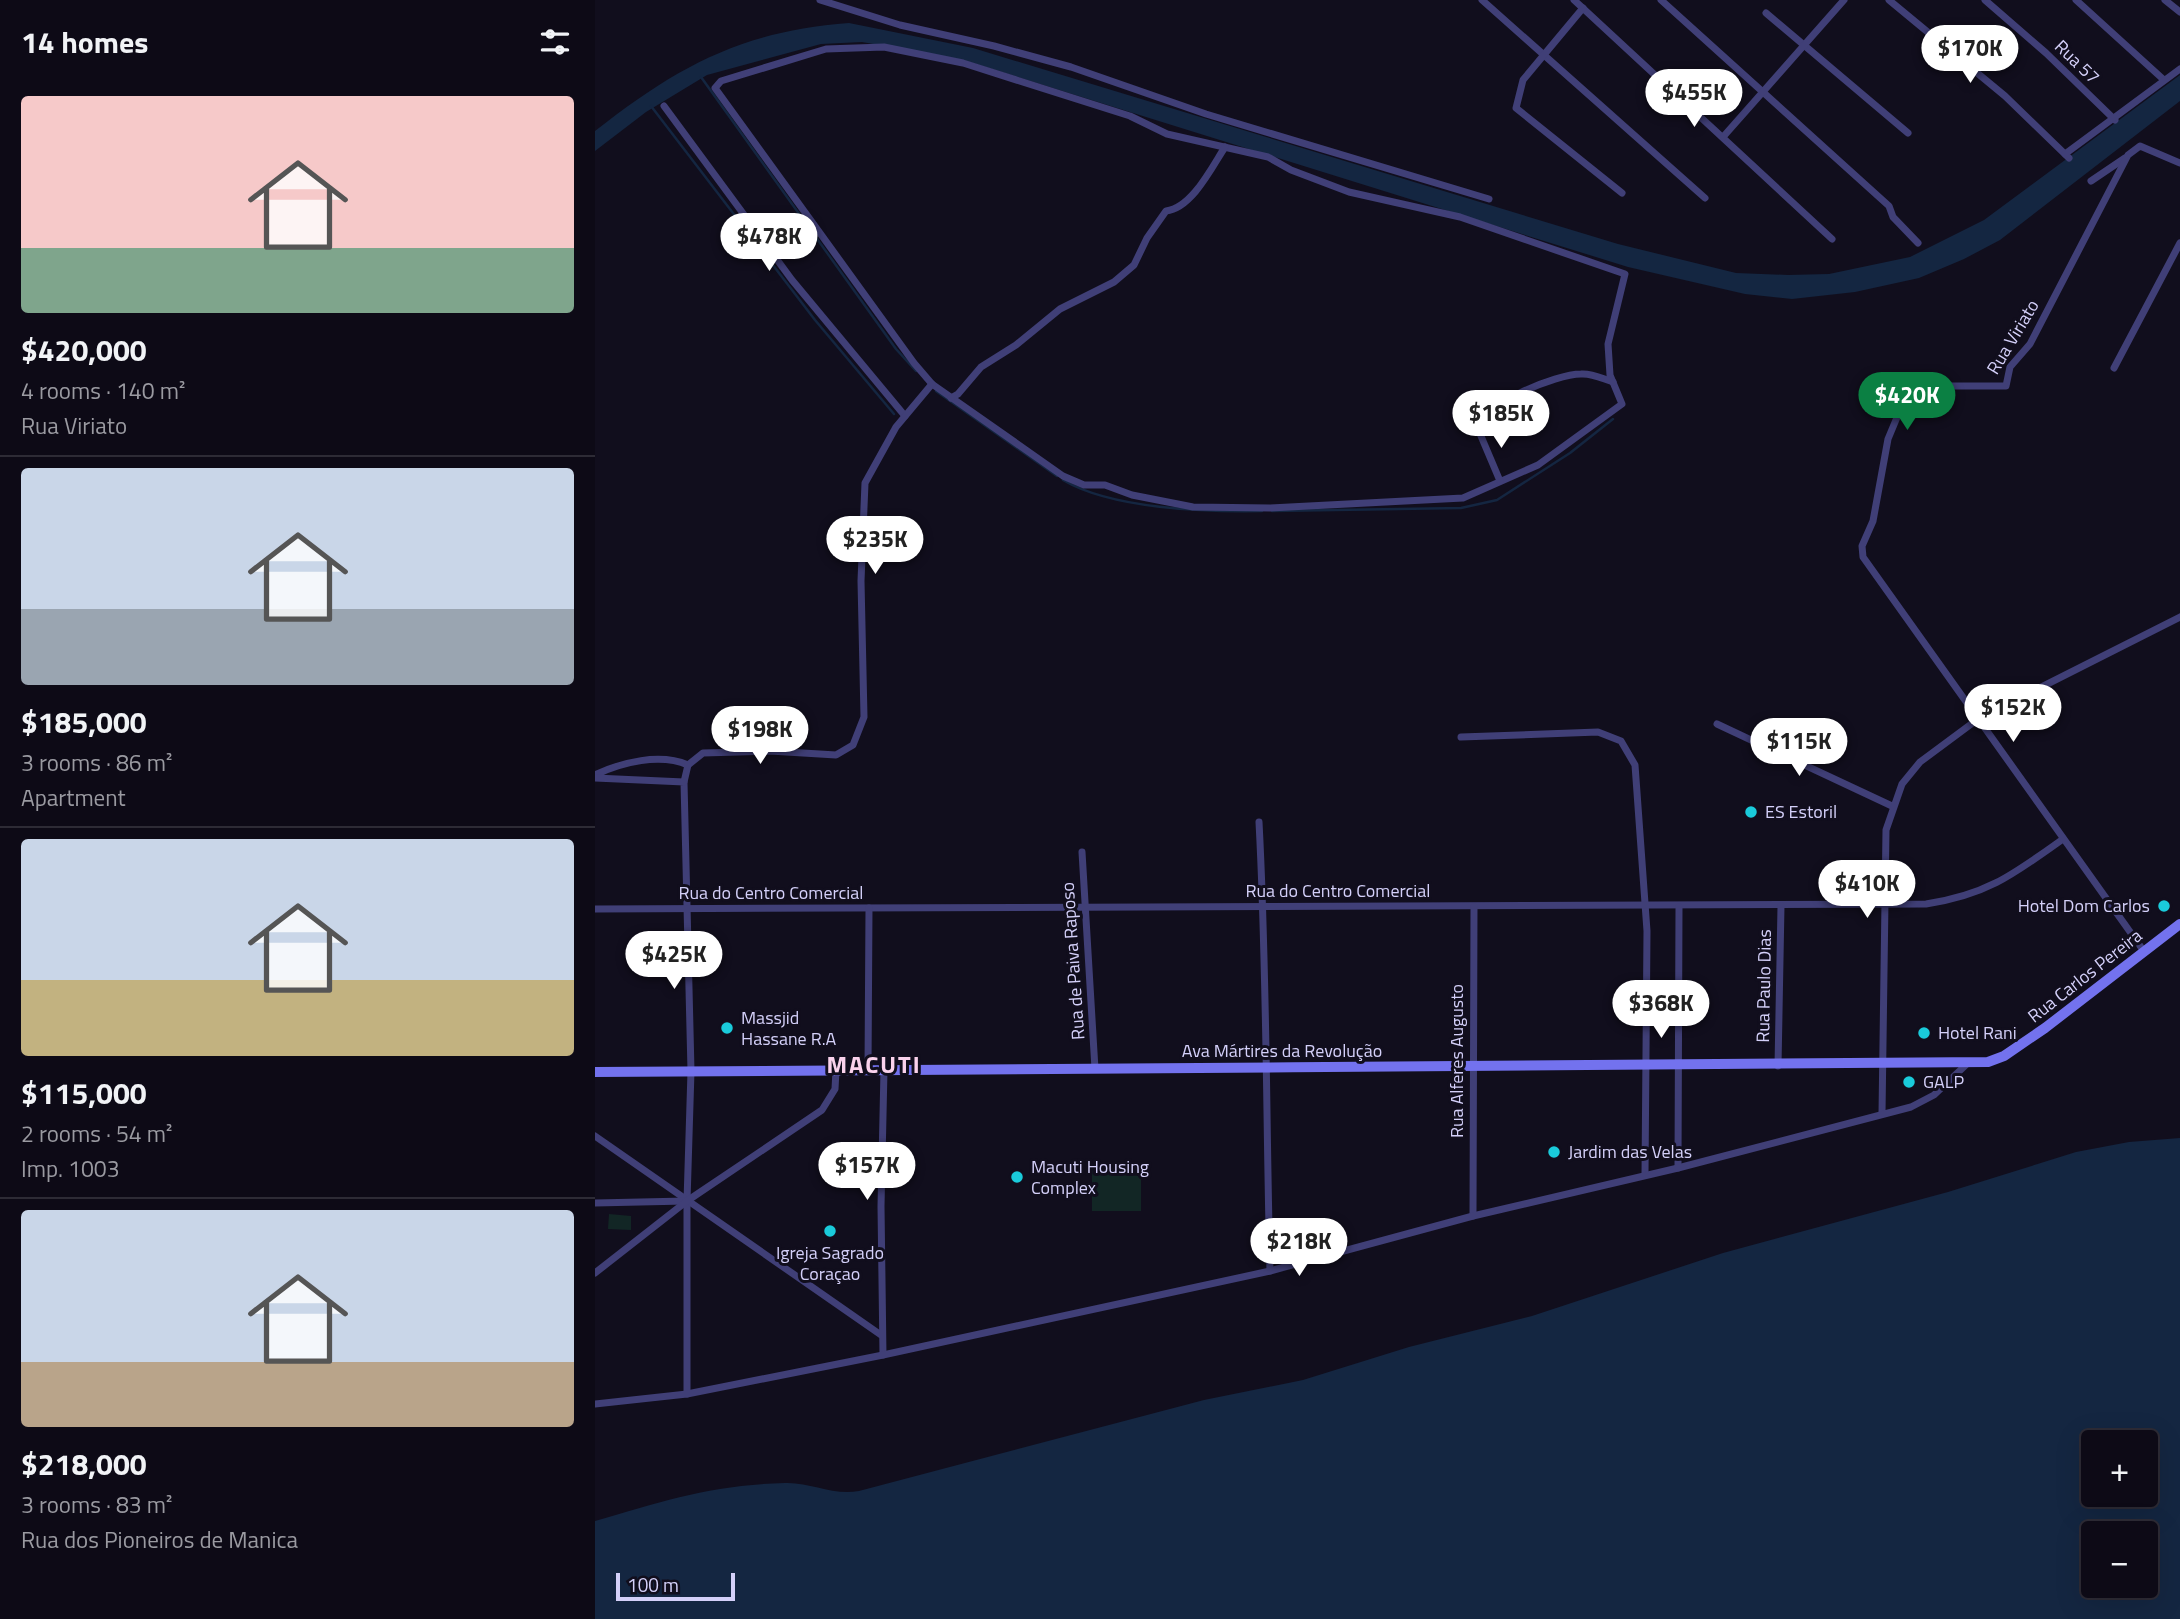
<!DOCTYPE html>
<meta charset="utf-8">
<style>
body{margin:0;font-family:"Titillium Web",sans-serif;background:#16131f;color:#f1f3f6;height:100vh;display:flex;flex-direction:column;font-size:26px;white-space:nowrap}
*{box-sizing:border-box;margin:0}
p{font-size:23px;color:#9a9aa1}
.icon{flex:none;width:38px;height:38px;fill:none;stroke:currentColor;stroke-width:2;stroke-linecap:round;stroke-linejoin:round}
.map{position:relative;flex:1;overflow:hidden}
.side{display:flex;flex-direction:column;background:#0d0a16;width:595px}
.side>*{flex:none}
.buttons{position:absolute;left:1486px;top:1430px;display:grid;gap:14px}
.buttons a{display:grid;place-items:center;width:77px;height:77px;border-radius:7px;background:#0d0a16;box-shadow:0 7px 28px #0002,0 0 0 2px #2d2b35;font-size:35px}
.scale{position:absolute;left:21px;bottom:18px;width:119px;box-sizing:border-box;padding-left:7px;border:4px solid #d4d0f9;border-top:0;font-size:19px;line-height:24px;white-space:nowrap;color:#d4d0f9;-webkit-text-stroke:5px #110e1d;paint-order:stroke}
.price{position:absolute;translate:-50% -60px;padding:0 16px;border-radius:24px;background:#fff;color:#222;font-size:23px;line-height:46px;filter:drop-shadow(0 2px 4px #0008)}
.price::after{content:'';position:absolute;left:50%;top:42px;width:21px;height:16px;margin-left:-10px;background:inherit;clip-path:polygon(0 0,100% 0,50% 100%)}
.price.active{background:#0b8043;color:#fff}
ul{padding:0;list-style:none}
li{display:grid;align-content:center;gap:14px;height:371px;padding:0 21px}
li+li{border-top:2px solid #2d2b35}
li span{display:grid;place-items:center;height:217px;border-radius:7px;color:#555}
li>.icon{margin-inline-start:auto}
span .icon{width:126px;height:126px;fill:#fffc;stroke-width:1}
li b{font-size:30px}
h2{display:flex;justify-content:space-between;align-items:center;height:84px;padding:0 21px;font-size:30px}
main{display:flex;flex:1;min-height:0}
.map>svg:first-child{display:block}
.green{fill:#122625}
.water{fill:#142641;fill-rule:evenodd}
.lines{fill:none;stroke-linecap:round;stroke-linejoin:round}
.stream{stroke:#142641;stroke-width:2.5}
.street{stroke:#403f77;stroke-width:7}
.secondary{stroke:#7372ee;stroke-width:10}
.poi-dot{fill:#1acbdb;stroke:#110e1d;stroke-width:2.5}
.labels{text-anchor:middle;stroke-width:6;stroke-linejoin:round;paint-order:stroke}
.street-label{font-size:18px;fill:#d4d0f9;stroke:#110e1d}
.poi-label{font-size:18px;fill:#d4d0f9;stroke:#110e1d;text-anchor:start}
.district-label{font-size:24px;font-weight:bold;letter-spacing:2px;fill:#fad2ec;stroke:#110e1d}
</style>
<main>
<section class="side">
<h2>14 homes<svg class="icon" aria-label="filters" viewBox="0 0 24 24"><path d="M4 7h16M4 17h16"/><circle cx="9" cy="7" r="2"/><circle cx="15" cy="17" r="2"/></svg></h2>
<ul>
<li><span style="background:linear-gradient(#f6c9c9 70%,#7fa58c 0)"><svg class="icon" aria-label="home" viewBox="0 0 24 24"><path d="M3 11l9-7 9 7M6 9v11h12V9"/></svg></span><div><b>$420,000</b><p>4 rooms · 140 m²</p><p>Rua Viriato</p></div></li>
<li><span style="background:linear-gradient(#c9d6e8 65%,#9aa5b1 0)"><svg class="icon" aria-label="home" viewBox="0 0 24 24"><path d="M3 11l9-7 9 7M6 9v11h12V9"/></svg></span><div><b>$185,000</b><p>3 rooms · 86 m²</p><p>Apartment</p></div></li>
<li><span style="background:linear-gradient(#c9d6e8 65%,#c2b280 0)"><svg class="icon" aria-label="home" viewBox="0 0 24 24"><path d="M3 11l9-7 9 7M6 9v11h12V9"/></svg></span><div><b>$115,000</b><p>2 rooms · 54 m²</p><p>Imp. 1003</p></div></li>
<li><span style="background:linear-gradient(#c9d6e8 70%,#b9a48a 0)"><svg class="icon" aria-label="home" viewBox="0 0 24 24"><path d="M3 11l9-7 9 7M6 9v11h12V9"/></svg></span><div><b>$218,000</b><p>3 rooms · 83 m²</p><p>Rua dos Pioneiros de Manica</p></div></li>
</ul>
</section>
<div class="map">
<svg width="1585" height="1619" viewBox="0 0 1585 1619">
<rect width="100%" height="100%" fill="#110e1d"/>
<g class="green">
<rect x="497" y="1163" width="49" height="48"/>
<path d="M14,1214l22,2v14l-23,-1z"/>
</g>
<g class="water">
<path d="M254,23l124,25 645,196 118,29 52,2 41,-1 81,-17 74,-37 196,-145v26l-180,139 -36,19 -45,19 -64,14 -63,7 -47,-5 -117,-27 -665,-207 -101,-18 -41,2 -114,31 -61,37 -51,39v-20c83,-65 147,-100 254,-108z"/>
<path d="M1585,1138v481h-1585v-98c69,-20 116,-36 190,-38 26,-1 48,13 74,8l345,-91 99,-20 106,-33 123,-31 191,-63 225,-61 128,-40 53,-10zM1498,1442h52v52h-52zM1498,1533h52v53h-52z"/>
</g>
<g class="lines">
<g class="stream">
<path d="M106,77l195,272 20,22"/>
<path d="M56,106l164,214 79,94"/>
<path d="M341,391l121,85"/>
<path d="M468,480c49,29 142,32 199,31"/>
<path d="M677,511l189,-3 36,-8 73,-47 43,-34"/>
</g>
<g class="street">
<path d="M225,0l80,25 94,21 77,21 135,47 283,85"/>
<path d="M887,0l223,198"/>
<path d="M979,0l258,239"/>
<path d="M1066,0l228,206 4,11 25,26"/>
<path d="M1294,0l116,96 64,62"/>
<path d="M1390,0l61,53 69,67"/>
<path d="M1481,0l88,80"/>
<path d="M1570,0l15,12"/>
<path d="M988,8l-60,72 -7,28 106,85"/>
<path d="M1171,13l142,120"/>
<path d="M289,47l79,16 167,53 37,18 101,23 23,13 58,22 111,25 165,57 -17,70 2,31 12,29 -84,61 -75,33 -193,10 -77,-1 -61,-12 -27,-10h-21l-21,-9 -131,-92 -18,-21 -199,-275 6,-7 105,-32z"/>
<path d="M69,106l128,174 113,136"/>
<path d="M1128,137l121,-137"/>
<path d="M1470,154l115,-85"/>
<path d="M1496,181l34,-23"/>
<path d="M1519,368l66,-125"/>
<path d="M356,398l7,-4 23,-27 35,-22 44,-36 54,-27 20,-17 13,-27 19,-27c26,-3 46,-44 59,-64"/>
<path d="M905,481l-22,-52c4,-25 78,-55 103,-55 11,-1 22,5 32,8"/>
<path d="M1122,724l175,82"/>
<path d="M866,737l137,-5 23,9 14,24 12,166 -2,244"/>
<path d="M0,775c27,-13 65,-22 93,-10"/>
<path d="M0,778l89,4 7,289 -4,130v193"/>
<path d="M89,782l4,-17 15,-12 67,-2 66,4 17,-10 11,-28 -3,-136 4,-98 31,-56 36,-43"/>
<path d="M664,822c8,150 7,300 11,449"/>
<path d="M487,852l13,217"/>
<path d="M0,909l1331,-5c61,-9 88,-30 137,-65"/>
<path d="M1548,950l-280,-393 -1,-11 11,-25 15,-82 25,-60 38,7h55l4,-19 20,-23 98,-189 12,-9 40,17"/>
<path d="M1183,1066l3,-160"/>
<path d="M273,1070l1,-162"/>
<path d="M1287,1114l4,-284 16,-46 18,-22 58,-43 202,-102"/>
<path d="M0,1136l286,199"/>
<path d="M1083,1168l1,-261"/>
<path d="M0,1203l91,-2"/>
<path d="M878,1216l1,-309"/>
<path d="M0,1273l92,-72 135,-91 13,-21 1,-19"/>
<path d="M288,1355l-2,-149 3,-136"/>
<path d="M0,1404l92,-10 196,-39 387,-84 203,-55 205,-48 233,-61 23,-12 35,-33"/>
</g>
<path class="secondary" d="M0,1072c464,-6 929,-3 1393,-10l16,-6 41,-28 135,-104"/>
</g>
<g class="poi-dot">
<circle cx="1156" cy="812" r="7"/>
<circle cx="1569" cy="906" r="7"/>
<circle cx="132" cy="1028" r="7"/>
<circle cx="1329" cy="1033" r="7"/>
<circle cx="1314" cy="1082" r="7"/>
<circle cx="959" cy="1152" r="7"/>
<circle cx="422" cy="1177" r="7"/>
<circle cx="235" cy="1231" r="7"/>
</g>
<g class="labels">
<g class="street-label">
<text transform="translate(1482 62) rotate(44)" y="6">Rua 57</text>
<text transform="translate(1418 337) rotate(-59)" y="6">Rua Viriato</text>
<text x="743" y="897">Rua do Centro Comercial</text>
<text x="176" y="899">Rua do Centro Comercial</text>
<text transform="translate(478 961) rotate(-94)" y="6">Rua de Paiva Raposo</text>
<text transform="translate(1490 976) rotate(-38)" y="6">Rua Carlos Pereira</text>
<text transform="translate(1169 986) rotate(-89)" y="6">Rua Paulo Dias</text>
<text x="687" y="1057">Ava Mártires da Revolução</text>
<text transform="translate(862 1061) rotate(-90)" y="6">Rua Alferes Augusto</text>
</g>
<g class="poi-label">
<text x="1170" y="818">ES Estoril</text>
<text x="1555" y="912" text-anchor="end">Hotel Dom Carlos</text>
<text x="146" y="1024">Massjid<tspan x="146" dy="21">Hassane R.A</tspan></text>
<text x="1343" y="1039">Hotel Rani</text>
<text x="1328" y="1088">GALP</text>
<text x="973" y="1158">Jardim das Velas</text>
<text x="436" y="1173">Macuti Housing<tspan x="436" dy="21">Complex</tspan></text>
<text x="235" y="1259" text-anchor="middle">Igreja Sagrado<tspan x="235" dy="21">Coraçao</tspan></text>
</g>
<g class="district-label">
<text x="279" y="1073">MACUTI</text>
</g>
</g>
</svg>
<div class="buttons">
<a>+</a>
<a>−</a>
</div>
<div class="scale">100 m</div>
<b class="price" style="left:1375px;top:85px">$170K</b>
<b class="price" style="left:1099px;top:129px">$455K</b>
<b class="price" style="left:174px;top:273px">$478K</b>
<b class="price active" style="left:1312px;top:432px">$420K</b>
<b class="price" style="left:906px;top:450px">$185K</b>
<b class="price" style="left:280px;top:576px">$235K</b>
<b class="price" style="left:1418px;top:744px">$152K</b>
<b class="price" style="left:165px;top:766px">$198K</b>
<b class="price" style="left:1204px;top:778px">$115K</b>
<b class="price" style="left:1272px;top:920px">$410K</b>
<b class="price" style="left:79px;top:991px">$425K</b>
<b class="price" style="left:1066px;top:1040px">$368K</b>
<b class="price" style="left:272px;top:1202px">$157K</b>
<b class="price" style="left:704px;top:1278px">$218K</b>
</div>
</main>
